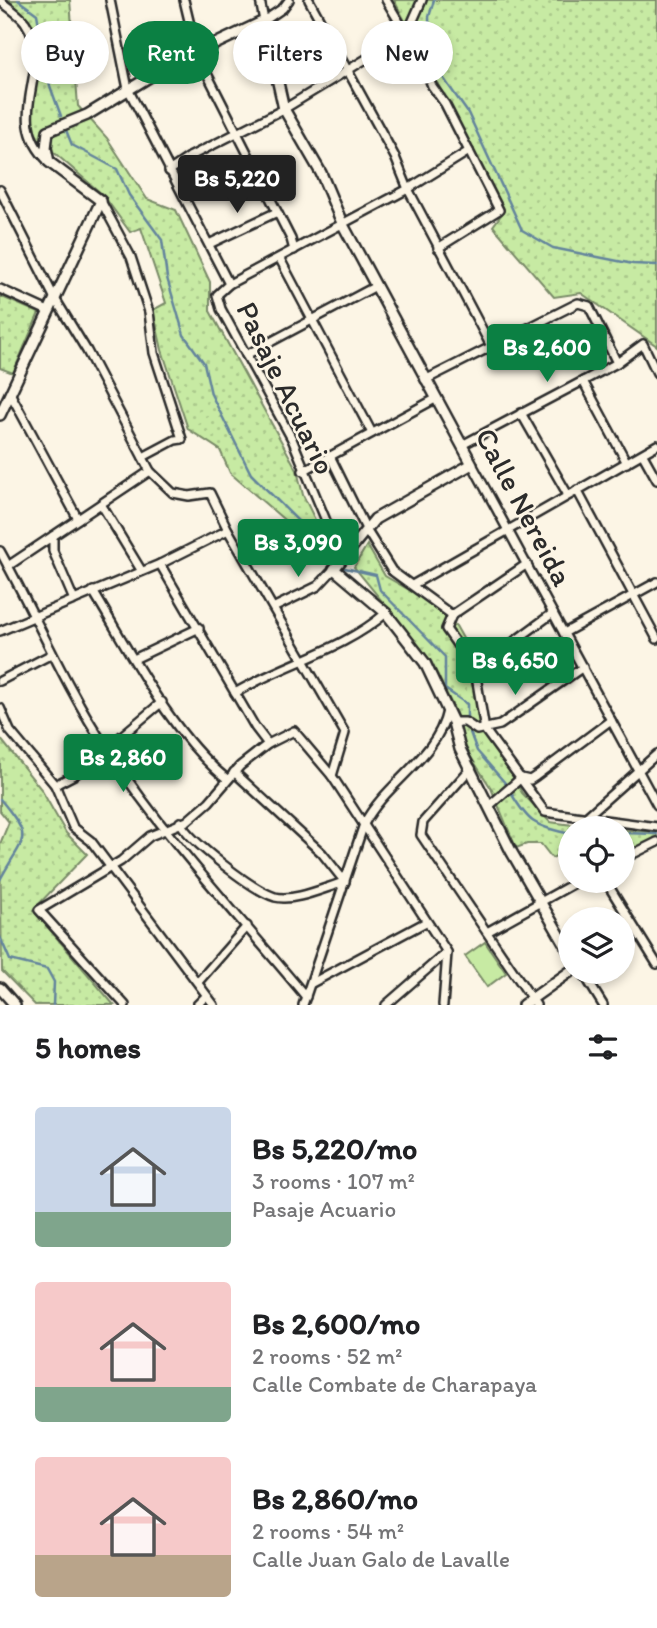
<!DOCTYPE html>
<meta charset="utf-8">
<style>
body{margin:0;font-family:Itim,sans-serif;background:#f6f6f6;color:#202124;height:100vh;display:flex;flex-direction:column;font-size:26px;white-space:nowrap}
*{box-sizing:border-box;margin:0}
p{font-size:23px;color:#757577}
.icon{flex:none;width:38px;height:38px;fill:none;stroke:currentColor;stroke-width:2;stroke-linecap:round;stroke-linejoin:round}
.map{position:relative;height:1005px;overflow:hidden}
.drawer{display:flex;flex-direction:column;background:#fff;flex:1}
.drawer>*{flex:none}
.top-card{position:absolute;left:21px;top:21px;width:616px;height:63px;display:flex;gap:14px}
.buttons{position:absolute;left:558px;top:816px;display:grid;gap:14px}
.buttons a{display:grid;place-items:center;width:77px;height:77px;border-radius:50%;background:#fff;box-shadow:0 4px 10px #0003;font-size:35px}
.price{position:absolute;translate:-50% -60px;padding:0 16px;border-radius:7px;background:#0b8043;color:#fff;font-size:23px;line-height:46px;filter:drop-shadow(0 2px 4px #0008)}
.price::after{content:'';position:absolute;left:50%;top:42px;width:21px;height:16px;margin-left:-10px;background:inherit;clip-path:polygon(0 0,100% 0,50% 100%)}
.price.current{background:#222;color:#fff}
ul{padding:0;list-style:none}
li{display:flex;align-items:center;gap:21px;height:175px;padding:0 35px}
li span{display:grid;place-items:center;flex:none;width:196px;height:140px;border-radius:7px;color:#555}
li>.icon{margin-inline-start:auto}
span .icon{width:84px;height:84px;fill:#fffc;stroke-width:1}
li b{font-size:30px}
h2{display:flex;justify-content:space-between;align-items:center;height:84px;padding:0 35px;font-size:30px}
.pill{padding:0 24px;border-radius:32px;background:#fff;box-shadow:0 4px 10px #0003;font-size:24px;line-height:63px}
.pill.current{background:#0b8043;color:#fff}
.map>svg:first-child{display:block}
.green{fill:url(#green-dots);stroke:#798a67;stroke-width:2}
.pitch{fill:#c7eaa3;stroke:#798a67;stroke-width:2}
.lines{fill:none;stroke-linecap:round;stroke-linejoin:round}
.stream{stroke:#63849c;stroke-width:2.5}
.minor-casing{stroke:#2b2b2b;stroke-width:12}
.tertiary-casing{stroke:#2b2b2b;stroke-width:14}
.minor{stroke:#fcf5e5;stroke-width:7}
.tertiary{stroke:#fcf5e5;stroke-width:9}
.labels{text-anchor:middle;stroke-width:5;stroke-linejoin:round;paint-order:stroke}
.street-label{font-size:30px;fill:#2b2b2b;stroke:#fcf5e5}
</style>
<div class="map">
<svg width="657" height="1005" viewBox="0 0 657 1005">
<defs>
<pattern id="green-dots" width="8" height="8" patternUnits="userSpaceOnUse" patternTransform="scale(1.75)"><rect width="8" height="8" fill="#c7eaa3"/><path d="M2 2h.1M6 6h.1" fill="none" stroke="#abc98c" stroke-width="1.8" stroke-linecap="round"/></pattern>
</defs>
<rect width="100%" height="100%" fill="#fcf5e5"/>
<filter id="ink" filterUnits="userSpaceOnUse"><feTurbulence type="fractalNoise" baseFrequency=".0143" numOctaves="2"/><feDisplacementMap in="SourceGraphic" scale="14" xChannelSelector="R" yChannelSelector="G"/><feConvolveMatrix kernelMatrix="1 2 1 2 8 2 1 2 1" color-interpolation-filters="sRGB"/></filter>
<g filter="url(#ink)">
<g class="green">
<path d="M9,0h61l8,106 29,32 40,61 29,11 34,72v29l87,159 6,25 30,62 -29,-20 -74,-64 -10,-23 -32,-21 -26,-79 -9,-40 13,-7 -25,-75 -11,4 -27,-37 -68,-59c-6,-37 2,-73 -1,-110z"/>
<path d="M394,0h263v346l-76,-53 -27,4 -61,-71 11,-15z"/>
<path d="M0,296l39,17 -26,60 -13,-5z"/>
<path d="M367,545l18,31 40,23 31,27 14,25 2,33 11,39 39,70 28,29 46,6h-26v21l-18,9 -11,-14h-14l-11,4 -25,-60 -28,-43 -7,-32 -25,-52 -77,-94z"/>
<path d="M0,738l41,51 25,44 21,21 -54,56 81,95h-79l-33,-34 -2,-127 9,-22 -9,-11z"/>
<path d="M623,830l34,2v8l-34,13z"/>
</g>
<path class="pitch" d="M485,942l21,31 -19,14 -22,-31z"/>
<g class="lines">
<g class="stream">
<path d="M18,0l19,14 13,72 11,30"/>
<path d="M434,0l-5,17 1,42 38,54 54,117 31,18 80,16 24,1"/>
<path d="M66,130l6,15 45,24 12,26 33,45 5,38 17,57 20,28 7,31 40,80 83,83"/>
<path d="M345,568l31,7 4,15 65,67v32l22,15v17"/>
<path d="M468,727l9,24 29,33"/>
<path d="M511,793c19,32 23,32 59,41"/>
<path d="M0,799c36,43 23,37 0,81"/>
<path d="M623,833l34,1"/>
<path d="M0,937l10,23 37,9 7,13 -1,23"/>
</g>
<defs>
<g id="minor">
<path d="M110,0l18,89 101,195"/>
<path d="M184,0l13,54 94,185 3,11"/>
<path d="M260,0l4,21 19,-13 6,-8"/>
<path d="M309,0l86,157 13,32 84,159"/>
<path d="M386,0l36,60 10,26 13,18 54,106 -61,38"/>
<path d="M0,1c8,6 19,13 25,21 32,47 -25,93 24,140"/>
<path d="M169,171l22,-15 93,-47 123,-75 15,-34"/>
<path d="M0,190l54,107 33,54 63,120 23,22 16,3 21,-3 18,37 117,203 -13,43"/>
<path d="M101,201l30,56 18,55 5,41 28,86 -7,1 -32,17"/>
<path d="M209,244l68,-32"/>
<path d="M280,259l92,174"/>
<path d="M0,289l48,22"/>
<path d="M246,355l130,-69"/>
<path d="M425,380l153,-77 11,3 28,57"/>
<path d="M583,381l44,82"/>
<path d="M10,393l68,126"/>
<path d="M521,413l47,82"/>
<path d="M462,445l155,-82 26,-19 14,29"/>
<path d="M643,455l14,25"/>
<path d="M330,456l37,75 25,40 60,44"/>
<path d="M472,464l185,341"/>
<path d="M303,471l134,-73"/>
<path d="M577,490l80,149"/>
<path d="M101,504l40,66"/>
<path d="M53,536v15l21,49"/>
<path d="M0,551c36,65 65,135 106,197 58,89 133,168 200,249"/>
<path d="M347,553l-15,-18 -40,-96 -71,-130 -4,-14 12,-11 179,-95 61,-38"/>
<path d="M160,564l95,163 13,17"/>
<path d="M8,566l142,-95"/>
<path d="M414,584l243,-139"/>
<path d="M93,591c36,59 79,145 134,188"/>
<path d="M275,607l43,-21 16,-17"/>
<path d="M452,615l-6,14 29,41 10,60 60,82 112,15"/>
<path d="M452,615l75,-51"/>
<path d="M0,631l160,-67 68,-34"/>
<path d="M564,633l93,-51"/>
<path d="M134,659l65,-31"/>
<path d="M475,670l78,-57"/>
<path d="M0,681l52,-27"/>
<path d="M235,693c50,-30 107,-42 151,-80"/>
<path d="M0,708l10,23 45,54 18,42 18,14 123,164"/>
<path d="M453,722h12l12,8 23,-5 83,-58"/>
<path d="M471,768l-48,54 -2,13 115,170"/>
<path d="M521,778l9,2 6,-4 75,-56"/>
<path d="M55,785l21,-11 86,-72"/>
<path d="M489,806l32,-28"/>
<path d="M585,818l72,-64"/>
<path d="M180,822c9,19 74,69 95,75 20,5 51,-10 70,-15l-23,-29 -88,-81"/>
<path d="M623,859l34,-17"/>
<path d="M605,880l52,84"/>
<path d="M487,932l93,-52"/>
<path d="M582,971l21,34"/>
<path d="M198,982l49,-56"/>
<path d="M312,983l114,-61"/>
<path d="M125,1005l-86,-95 82,-49 29,-25 37,-15 22,-19 31,-36 28,-22 26,-13 38,45 115,176 -61,53"/>
<path d="M197,1005l9,-9"/>
<path d="M303,1005l61,-181c22,-42 73,-66 83,-113"/>
<path d="M443,1005l4,-52"/>
</g>
<g id="tertiary">
<path d="M0,415l101,-214 -52,-39 -3,-14 2,-17 39,-16 77,-47 100,-47 20,88 37,64 21,50 130,241 -97,55 -41,50 52,44 39,50 28,59 7,27 51,102 59,102"/>
<path d="M0,988l15,17"/>
<path d="M523,1005l48,-34"/>
</g>
</defs>
<use href="#minor" class="minor-casing"/>
<use href="#tertiary" class="tertiary-casing"/>
<use href="#minor" class="minor"/>
<use href="#tertiary" class="tertiary"/>
</g>
</g>
<g class="labels">
<g class="street-label">
<text transform="translate(286 388) rotate(64)" y="10">Pasaje Acuario</text>
<text transform="translate(524 507) rotate(62)" y="10">Calle Nereida</text>
</g>
</g>
</svg>
<div class="buttons">
<a><svg class="icon" aria-label="locate" viewBox="0 0 24 24"><circle cx="12" cy="12" r="6"/><path d="M12 2v4M12 18v4M2 12h4M18 12h4"/></svg></a>
<a><svg class="icon" aria-label="layers" viewBox="0 0 24 24"><path d="M12 4l9 5-9 5-9-5zM3 14l9 5 9-5"/></svg></a>
</div>
<b class="price current" style="left:237px;top:215px">Bs 5,220</b>
<b class="price" style="left:547px;top:384px">Bs 2,600</b>
<b class="price" style="left:298px;top:579px">Bs 3,090</b>
<b class="price" style="left:515px;top:697px">Bs 6,650</b>
<b class="price" style="left:123px;top:794px">Bs 2,860</b>
<div class="top-card">
<a class="pill">Buy</a>
<a class="pill current">Rent</a>
<a class="pill">Filters</a>
<a class="pill">New</a>
</div>
</div>
<section class="drawer">
<h2>5 homes<svg class="icon" aria-label="filters" viewBox="0 0 24 24"><path d="M4 7h16M4 17h16"/><circle cx="9" cy="7" r="2"/><circle cx="15" cy="17" r="2"/></svg></h2>
<ul>
<li><span style="background:linear-gradient(#c9d6e8 75%,#7fa58c 0)"><svg class="icon" aria-label="home" viewBox="0 0 24 24"><path d="M3 11l9-7 9 7M6 9v11h12V9"/></svg></span><div><b>Bs 5,220/mo</b><p>3 rooms · 107 m²</p><p>Pasaje Acuario</p></div></li>
<li><span style="background:linear-gradient(#f6c9c9 75%,#7fa58c 0)"><svg class="icon" aria-label="home" viewBox="0 0 24 24"><path d="M3 11l9-7 9 7M6 9v11h12V9"/></svg></span><div><b>Bs 2,600/mo</b><p>2 rooms · 52 m²</p><p>Calle Combate de Charapaya</p></div></li>
<li><span style="background:linear-gradient(#f6c9c9 70%,#b9a48a 0)"><svg class="icon" aria-label="home" viewBox="0 0 24 24"><path d="M3 11l9-7 9 7M6 9v11h12V9"/></svg></span><div><b>Bs 2,860/mo</b><p>2 rooms · 54 m²</p><p>Calle Juan Galo de Lavalle</p></div></li>
</ul>
</section>
